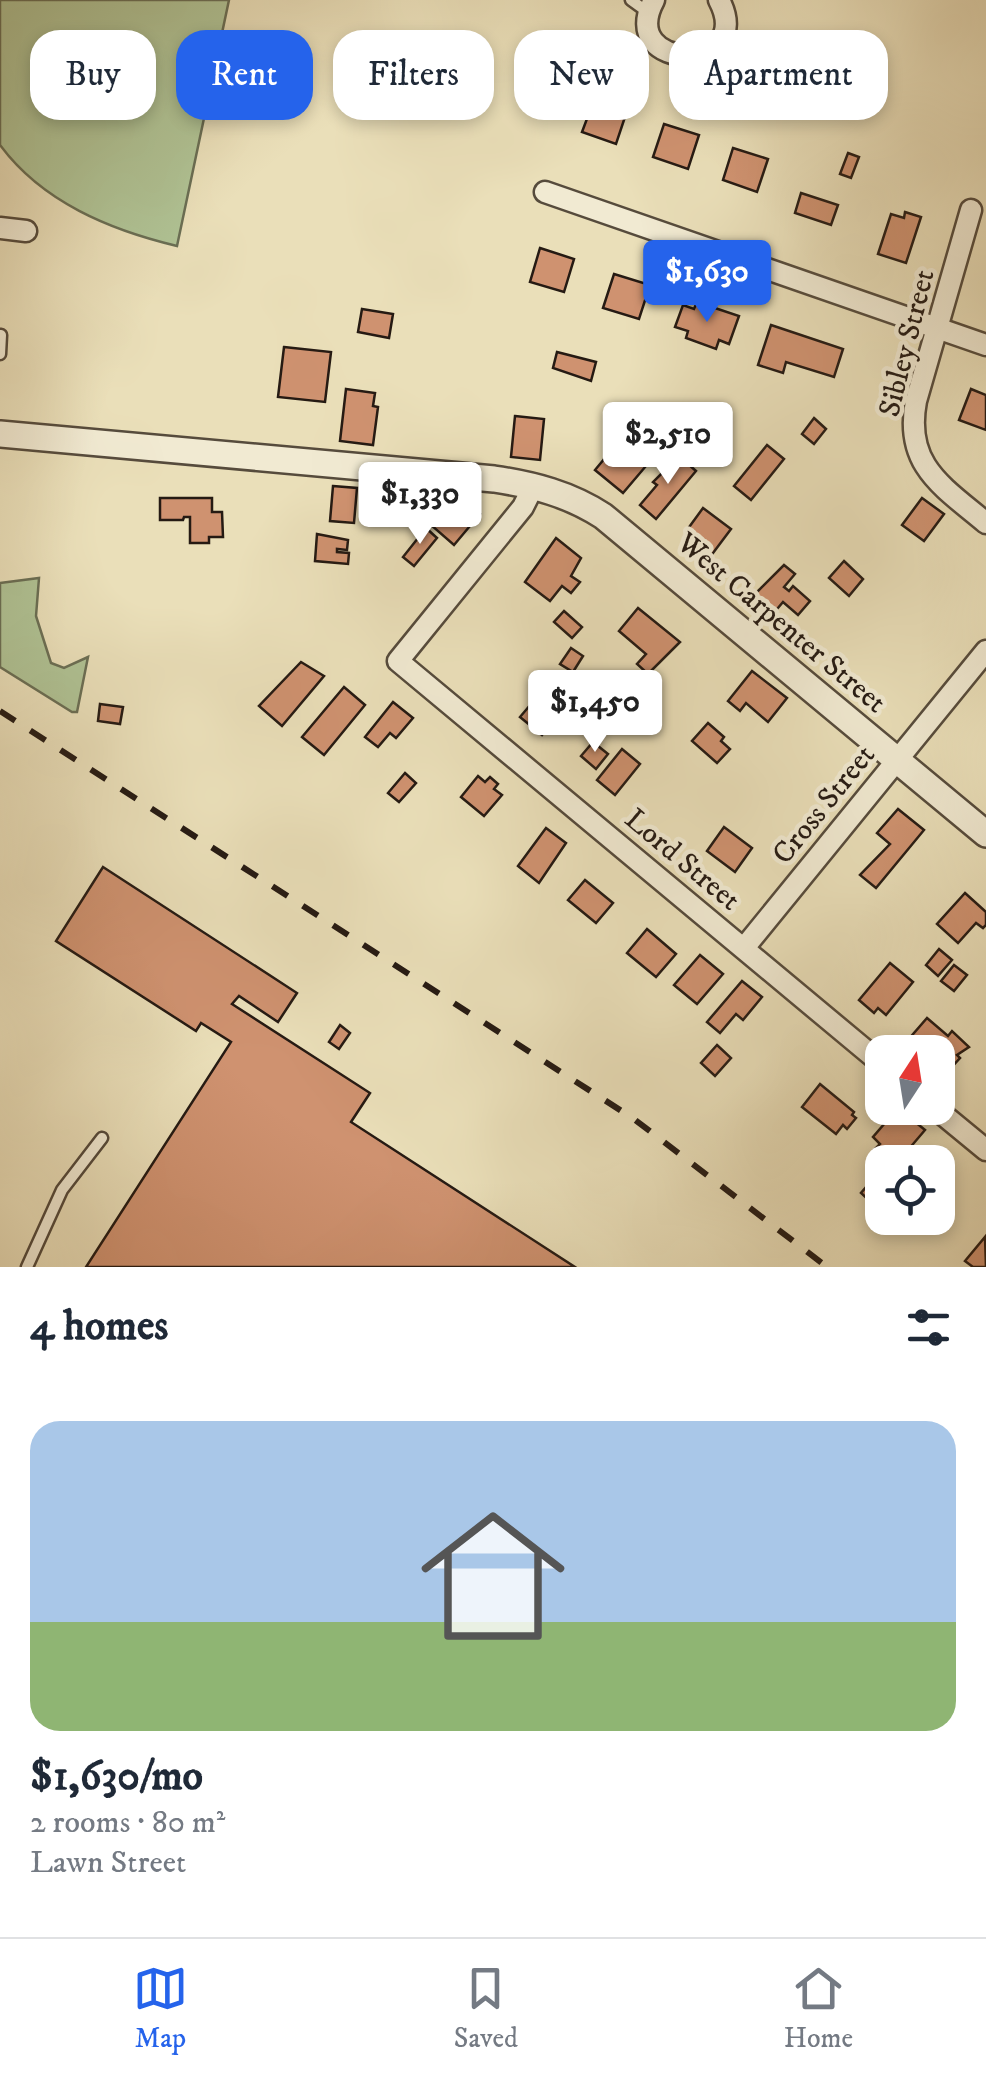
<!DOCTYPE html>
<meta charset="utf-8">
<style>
body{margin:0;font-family:"IM FELL DW Pica",serif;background:#f6f6f7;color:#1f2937;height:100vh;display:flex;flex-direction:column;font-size:38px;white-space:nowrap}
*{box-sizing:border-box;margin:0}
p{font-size:32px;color:#747a83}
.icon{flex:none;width:55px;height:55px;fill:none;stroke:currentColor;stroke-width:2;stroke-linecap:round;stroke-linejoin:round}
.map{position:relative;height:1267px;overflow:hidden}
.details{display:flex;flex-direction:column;background:#fff;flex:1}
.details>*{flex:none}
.top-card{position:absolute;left:30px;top:30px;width:928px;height:90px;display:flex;gap:20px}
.needle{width:65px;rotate:12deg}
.controls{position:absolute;left:865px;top:1035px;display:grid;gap:20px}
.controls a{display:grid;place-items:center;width:90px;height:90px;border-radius:20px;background:#fff;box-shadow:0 5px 15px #0003;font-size:50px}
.price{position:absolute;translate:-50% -85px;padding:0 22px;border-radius:10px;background:#fff;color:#222;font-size:32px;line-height:65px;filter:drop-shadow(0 2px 5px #0008)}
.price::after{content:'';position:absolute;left:50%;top:60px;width:30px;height:22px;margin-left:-15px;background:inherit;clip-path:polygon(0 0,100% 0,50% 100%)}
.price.on{background:#2563eb;color:#fff}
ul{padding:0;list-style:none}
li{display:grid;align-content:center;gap:20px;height:530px;padding:0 30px}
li+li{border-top:2px solid #e0e1e3}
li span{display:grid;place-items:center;height:310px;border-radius:30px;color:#555}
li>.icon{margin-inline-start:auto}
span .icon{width:180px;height:180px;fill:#fffc;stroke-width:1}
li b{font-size:42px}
h2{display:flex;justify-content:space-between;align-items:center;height:120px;padding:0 30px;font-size:42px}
.pill{padding:0 35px;border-radius:30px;background:#fff;box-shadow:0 5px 15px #0003;font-size:35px;line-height:90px}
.pill.on{background:#2563eb;color:#fff}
.dock{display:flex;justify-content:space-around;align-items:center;height:140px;border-top:2px solid #e0e1e3;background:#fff;font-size:28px;color:#747a83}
.dock a{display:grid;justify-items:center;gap:5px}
.dock .on{color:#2563eb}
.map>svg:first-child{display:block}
.green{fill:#b0c395;stroke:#6a6e54;stroke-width:2.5}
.building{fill:#cf9270;stroke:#251a13;stroke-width:2.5}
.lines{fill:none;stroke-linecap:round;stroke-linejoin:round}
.service-casing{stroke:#564b3c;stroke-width:15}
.minor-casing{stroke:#564b3c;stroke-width:25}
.tertiary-casing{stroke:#564b3c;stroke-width:30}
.service{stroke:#f1ead2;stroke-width:10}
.minor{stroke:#f1ead2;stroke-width:20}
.tertiary{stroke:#f1ead2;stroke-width:25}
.rail{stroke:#251a13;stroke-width:6;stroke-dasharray:18 18;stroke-linecap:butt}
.labels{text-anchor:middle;stroke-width:9;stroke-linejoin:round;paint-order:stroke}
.street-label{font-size:30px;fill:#251a13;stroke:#f1ead2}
</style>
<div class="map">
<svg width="986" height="1267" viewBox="0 0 986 1267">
<rect width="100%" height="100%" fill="#eadfb9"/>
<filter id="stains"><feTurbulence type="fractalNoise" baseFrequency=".002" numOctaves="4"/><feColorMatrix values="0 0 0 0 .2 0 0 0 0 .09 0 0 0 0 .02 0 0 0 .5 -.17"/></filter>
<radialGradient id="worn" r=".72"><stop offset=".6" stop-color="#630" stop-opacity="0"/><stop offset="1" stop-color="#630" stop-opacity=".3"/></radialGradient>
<g class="green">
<path d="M0,0h229l-52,246c-67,-16 -135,-44 -177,-101z"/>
<path d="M39,578l-3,38 15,47 13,5 24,-11 -11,55h-5l-72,-45v-84z"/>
</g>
<g class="building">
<path d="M594,100l33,11 -11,33 -34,-12z"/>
<path d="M664,124l35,11 -11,34 -35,-12z"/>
<path d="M733,148l35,11 -11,33 -34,-12z"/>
<path d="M848,153l11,4 -8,21 -11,-4z"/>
<path d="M801,193l37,12 -7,20 -36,-12z"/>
<path d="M905,212l16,5 -15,46 -28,-9 13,-40 13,4z"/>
<path d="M540,248l34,11 -10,33 -34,-10z"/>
<path d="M614,274l36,11 -11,34 -36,-11z"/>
<path d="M697,302l42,14 -10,28 -10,-4 -3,9 -30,-11 2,-7 -13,-4 8,-22 11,4z"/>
<path d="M362,309l31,5 -4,24 -31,-6z"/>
<path d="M771,325l72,24 -9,28 -48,-15 -3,11 -25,-8z"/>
<path d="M284,347l47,5 -6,50 -47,-5z"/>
<path d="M557,352l39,10 -5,19 -38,-13z"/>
<path d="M346,389l29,4 -2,13 5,1 -5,38 -33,-4z"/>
<path d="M971,389l15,6v35l-27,-10z"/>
<path d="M515,416l29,3 -4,41 -29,-3z"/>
<path d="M814,418l12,11 -12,15 -12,-10z"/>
<path d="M639,438l18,15 -34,40 -28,-23 20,-24 11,8z"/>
<path d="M767,445l17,14 -33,41 -17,-14z"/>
<path d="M679,456l17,15 -40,48 -16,-14 17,-20 -4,-3z"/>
<path d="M333,486l24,2 -3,35 -24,-2z"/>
<path d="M457,495l23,19 -26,31 -23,-20z"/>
<path d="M160,498h52v14h10l1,25h-14v6h-19v-26h-6l-1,3h-23z"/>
<path d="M922,498l22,16 -20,27 -22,-16z"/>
<path d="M703,508l28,21 -24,32 -24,-18 8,-10 -4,-3z"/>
<path d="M426,528l11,10 -23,28 -11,-9z"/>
<path d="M317,534l31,6 -1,10 -10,-1v3l12,1 -1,11 -33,-3z"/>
<path d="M556,538l25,20 -10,18 9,6 -9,11 -9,-7 -12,15 -25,-19z"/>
<path d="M844,561l19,18 -14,17 -20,-18z"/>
<path d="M784,565l11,9 -11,13 5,4 4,-5 17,15 -12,14 -15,-13 -11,13 -20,-18z"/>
<path d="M638,608l42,34 -32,32 -11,-10 9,-10 -27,-23z"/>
<path d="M564,611l18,16 -10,11 -18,-16z"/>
<path d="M571,648l12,8 -10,16 -13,-8z"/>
<path d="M301,662l23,14 -42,50 -23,-20z"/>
<path d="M752,671l35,27 -19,24 -22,-19 -6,8 -12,-10z"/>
<path d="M548,684l22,18 -28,33 -22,-18z"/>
<path d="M344,687l21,18 -41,50 -22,-18z"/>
<path d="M393,702l20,16 -17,20 -6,-5 -12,14 -13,-10z"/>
<path d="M100,704l23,3 -3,17 -22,-3z"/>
<path d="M708,723l16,14 -3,4 9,8 -13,14 -25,-22z"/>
<path d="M593,742l15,12 -12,15 -15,-13z"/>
<path d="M622,749l18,15 -25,31 -18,-15z"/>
<path d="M405,773l11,10 -17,19 -11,-9z"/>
<path d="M478,776l7,6 5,-5 8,7 -4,5 8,6 -18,21 -23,-19z"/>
<path d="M898,809l26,21 -48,58 -16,-13 30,-31 -13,-11z"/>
<path d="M724,827l28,21 -17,24 -28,-21z"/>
<path d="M546,828l20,15 -27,40 -21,-17z"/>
<path d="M103,867l194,126 -19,29 -39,-26 -7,8 138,89 -19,29 224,145h-489l145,-225 -30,-19 -5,8 -140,-90z"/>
<path d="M585,880l28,23 -17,20 -28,-23z"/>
<path d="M965,893l21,19v13l-3,3 -7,-5 -18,20 -21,-19z"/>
<path d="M647,929l29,25 -20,23 -29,-24z"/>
<path d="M939,949l13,11 -14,16 -12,-11z"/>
<path d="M700,955l23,19 -26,30 -23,-19z"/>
<path d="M890,963l23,19 -27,33 -8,-7 -4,5 -15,-13z"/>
<path d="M954,965l13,10 -13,16 -13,-10z"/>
<path d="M742,981l20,16 -19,23 -7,-6 -16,19 -13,-11z"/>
<path d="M927,1018l21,18 4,-5 17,16 -12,8 3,3 -11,12 -11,-10v-8h-17l-13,-12z"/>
<path d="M340,1025l10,8 -11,16 -10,-7z"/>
<path d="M717,1045l14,13 -16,18 -14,-13z"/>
<path d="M820,1084l34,28 -2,3 4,3 -9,11 -4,-4 -7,9 -34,-27z"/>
<path d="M898,1108l27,22 -23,27 -8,-7 -8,11 -12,-11 6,-6 -7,-7z"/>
<path d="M873,1179l9,8v11l-7,8 -14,-13z"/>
<path d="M985,1237l1,30h-13l-8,-6z"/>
</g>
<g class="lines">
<defs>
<g id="service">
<path d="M631,0l18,13"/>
<path d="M0,354l1,-19"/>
<path d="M27,1267l35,-77 40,-52"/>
</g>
<g id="minor">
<path d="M654,0c-39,73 104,74 65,0"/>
<path d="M545,192l441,153"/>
<path d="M971,210l-55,191c-12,64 26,85 70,122"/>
<path d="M0,228l26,3"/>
<path d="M534,485l-11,22 -125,154 484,403"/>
<path d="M744,948l242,-297"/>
<path d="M935,1108l51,42"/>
</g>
<path id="tertiary" d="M0,434l494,45c40,6 75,15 109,37l383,318"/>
</defs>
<use href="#service" class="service-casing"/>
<use href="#minor" class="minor-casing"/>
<use href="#tertiary" class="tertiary-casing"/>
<use href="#service" class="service"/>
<use href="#minor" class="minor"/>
<use href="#tertiary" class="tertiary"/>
<path class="rail" d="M0,711l634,408 193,148"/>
</g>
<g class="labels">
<g class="street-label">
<text transform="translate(906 343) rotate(-76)" y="10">Sibley Street</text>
<text transform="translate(782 622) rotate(40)" y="10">West Carpenter Street</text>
<text transform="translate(823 804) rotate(-51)" y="10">Cross Street</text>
<text transform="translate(683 859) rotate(40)" y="10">Lord Street</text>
</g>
</g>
<rect width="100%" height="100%" filter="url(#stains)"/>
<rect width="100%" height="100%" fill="url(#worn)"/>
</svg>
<div class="controls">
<a><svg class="needle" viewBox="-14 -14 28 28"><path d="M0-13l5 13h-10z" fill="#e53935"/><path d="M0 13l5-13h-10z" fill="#747a83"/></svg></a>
<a><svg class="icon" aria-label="locate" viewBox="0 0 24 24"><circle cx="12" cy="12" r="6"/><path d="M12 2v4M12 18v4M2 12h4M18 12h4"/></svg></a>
</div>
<b class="price on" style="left:707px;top:325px">$1,630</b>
<b class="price" style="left:668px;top:487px">$2,510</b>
<b class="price" style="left:420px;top:547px">$1,330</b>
<b class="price" style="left:595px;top:755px">$1,450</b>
<div class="top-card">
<a class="pill">Buy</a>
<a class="pill on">Rent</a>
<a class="pill">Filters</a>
<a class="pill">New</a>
<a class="pill">Apartment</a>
</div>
</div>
<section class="details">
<h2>4 homes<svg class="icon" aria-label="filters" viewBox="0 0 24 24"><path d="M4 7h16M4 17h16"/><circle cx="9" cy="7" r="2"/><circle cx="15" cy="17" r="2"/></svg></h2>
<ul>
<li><span style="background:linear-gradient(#a9c7e8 65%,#8fb573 0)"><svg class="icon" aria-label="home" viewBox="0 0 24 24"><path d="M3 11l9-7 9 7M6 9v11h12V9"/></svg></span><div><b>$1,630/mo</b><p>2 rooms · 80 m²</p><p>Lawn Street</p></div></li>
</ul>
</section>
<nav class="dock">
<a class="on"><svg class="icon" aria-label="map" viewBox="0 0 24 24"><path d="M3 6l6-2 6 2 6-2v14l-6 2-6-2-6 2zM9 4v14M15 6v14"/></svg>Map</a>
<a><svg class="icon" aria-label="saved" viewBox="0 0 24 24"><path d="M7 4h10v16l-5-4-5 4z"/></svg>Saved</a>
<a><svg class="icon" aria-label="home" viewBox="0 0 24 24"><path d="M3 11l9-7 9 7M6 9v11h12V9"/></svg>Home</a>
</nav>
